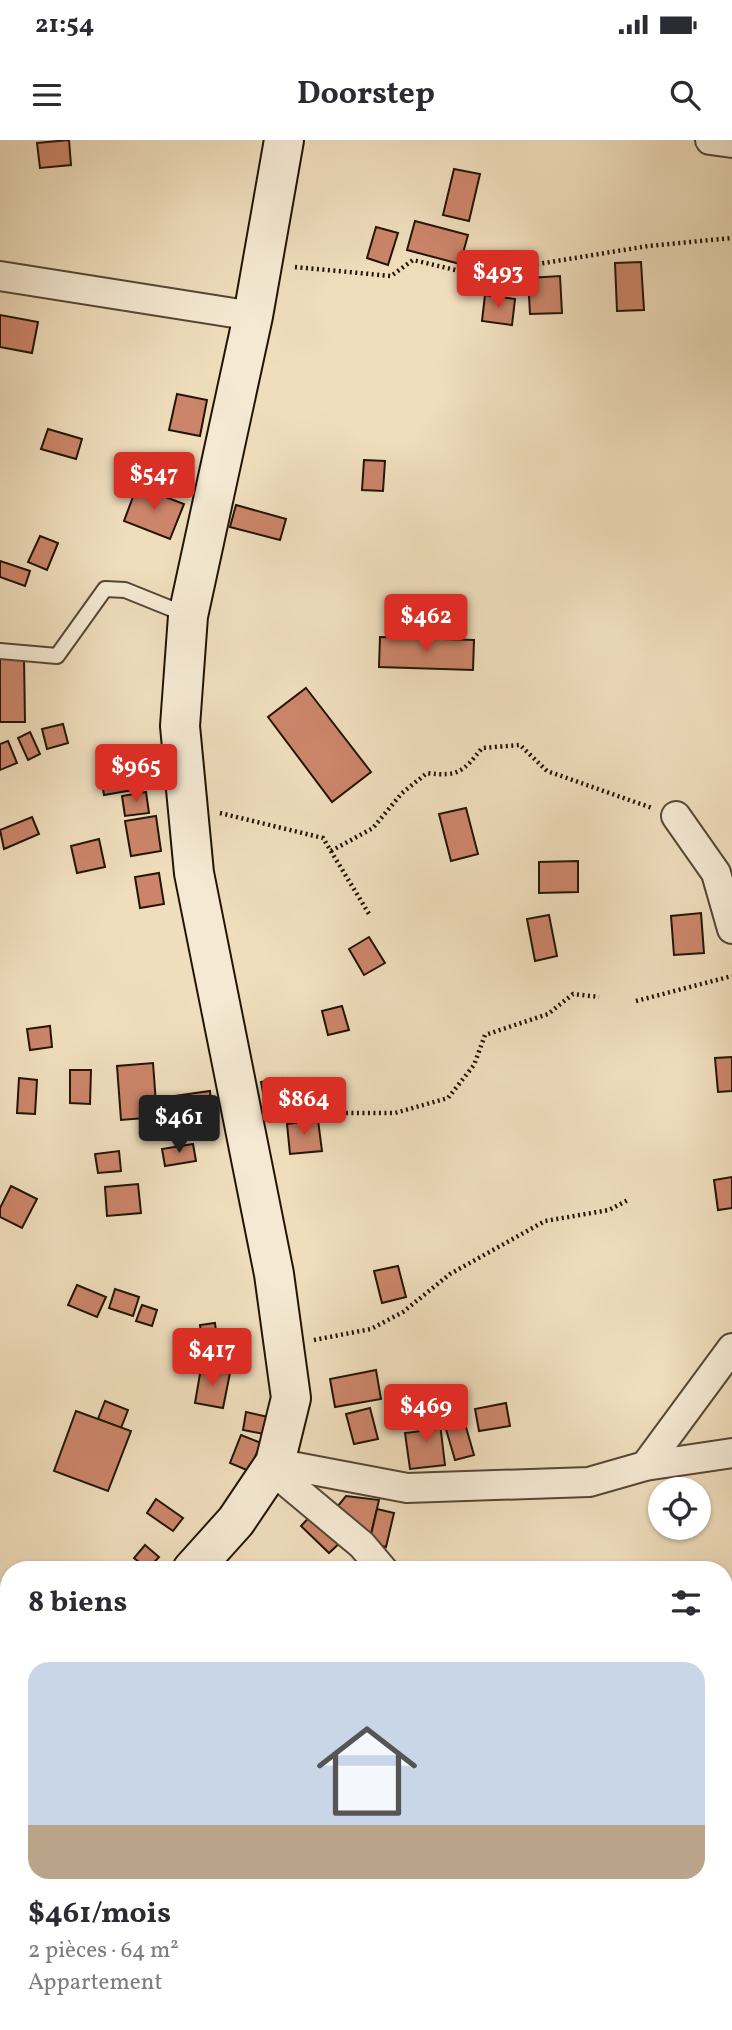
<!DOCTYPE html>
<html lang="fr">
<meta charset="utf-8">
<style>
body{margin:0;font-family:Vollkorn,serif;background:#f2f2f3;color:#2b2b33;height:100vh;display:flex;flex-direction:column;font-size:26px;white-space:nowrap}
*{box-sizing:border-box;margin:0}
p{font-size:23px;color:#7c7c81}
.icon{flex:none;width:38px;height:38px;fill:none;stroke:currentColor;stroke-width:2;stroke-linecap:round;stroke-linejoin:round}
.map{position:relative;flex:1;overflow:hidden}
.panel{position:absolute;left:0px;top:1421px;width:733px;height:469px;display:flex;flex-direction:column;background:#fff;border-radius:28px 28px 0 0;box-shadow:0 2px 5px #0004}
.panel>*{flex:none}
.buttons{position:absolute;left:648px;top:1337px;display:grid;gap:14px}
.buttons a{display:grid;place-items:center;width:63px;height:63px;border-radius:50%;background:#fff;box-shadow:0 2px 5px #0004;font-size:35px}
.price{position:absolute;translate:-50% -60px;padding:0 16px;border-radius:7px;background:#d93025;color:#fff;font-size:23px;line-height:46px;filter:drop-shadow(0 2px 4px #0008)}
.price::after{content:'';position:absolute;left:50%;top:42px;width:21px;height:16px;margin-left:-10px;background:inherit;clip-path:polygon(0 0,100% 0,50% 100%)}
.price.selected{background:#222;color:#fff}
ul{padding:0;list-style:none}
li{display:grid;align-content:center;gap:14px;height:371px;padding:0 28px}
li span{display:grid;place-items:center;height:217px;border-radius:21px;color:#555}
li>.icon{margin-inline-start:auto}
span .icon{width:126px;height:126px;fill:#fffc;stroke-width:1}
li b{font-size:30px}
h2{display:flex;justify-content:space-between;align-items:center;height:84px;padding:0 28px;font-size:30px}
.status{display:flex;justify-content:space-between;align-items:center;height:49px;padding:0 35px;background:#fff;direction:ltr}
.status svg{height:19px;fill:currentColor}
header{display:flex;justify-content:space-between;align-items:center;height:91px;padding:0 28px;background:#fff;font-size:32px;font-weight:700}
.map>svg:first-child{display:block}
.building{fill:#cc856a;stroke:#221506;stroke-width:2}
.lines{fill:none;stroke-linecap:round;stroke-linejoin:round}
.lane-casing{stroke:#554734;stroke-width:18}
.street-casing{stroke:#554734;stroke-width:32}
.secondary-casing{stroke:#221506;stroke-width:42}
.path{stroke:#221506;stroke-width:4.5;stroke-dasharray:2 3.5;stroke-linecap:butt}
.lane{stroke:#f5e9d3;stroke-width:14}
.street{stroke:#f5e9d3;stroke-width:28}
.secondary{stroke:#f5e9d3;stroke-width:38}
.rail{stroke:#221506;stroke-width:5;stroke-dasharray:12 12;stroke-linecap:butt}
</style>
<div class="status"><b>21:54</b><svg viewBox="0 0 49 12"><path d="M0 12V9h3v3zM5 12V6h3v6zM10 12V3h3v9zM15 12V0h3v12zM26 1h20v11H26zM47 4h2v5h-2z"/></svg></div>
<header><svg class="icon" aria-label="menu" viewBox="0 0 24 24"><path d="M4 6h16M4 12h16M4 18h16"/></svg>Doorstep<svg class="icon" aria-label="search" viewBox="0 0 24 24"><circle cx="10" cy="10" r="6"/><path d="M15 15l6 6"/></svg></header>
<div class="map">
<svg width="732" height="1890" viewBox="0 0 732 1890">
<rect width="100%" height="100%" fill="#efddbc"/>
<filter id="stains"><feTurbulence type="fractalNoise" baseFrequency=".00286" numOctaves="4"/><feColorMatrix values="0 0 0 0 .2 0 0 0 0 .09 0 0 0 0 .02 0 0 0 .5 -.17"/></filter>
<radialGradient id="worn" r=".72"><stop offset=".6" stop-color="#630" stop-opacity="0"/><stop offset="1" stop-color="#630" stop-opacity=".3"/></radialGradient>
<g class="building">
<path d="M69,0l2,25 -31,3 -3,-25z"/>
<path d="M454,29l26,5 -11,47 -26,-6z"/>
<path d="M415,81l53,14 -8,29 -53,-14z"/>
<path d="M376,87l22,6 -10,32 -21,-7z"/>
<path d="M641,122l3,48 -27,1 -2,-48z"/>
<path d="M560,136l2,37 -32,1 -2,-36z"/>
<path d="M485,155l30,4 -3,26 -30,-4z"/>
<path d="M0,175l38,7 -6,31 -32,-6z"/>
<path d="M177,254l30,6 -7,36 -31,-6z"/>
<path d="M48,289l34,10 -6,20 -35,-10z"/>
<path d="M364,320l21,1 -2,30 -21,-1z"/>
<path d="M137,346l47,18 -14,35 -46,-18z"/>
<path d="M236,365l50,14 -6,21 -50,-13z"/>
<path d="M40,396l18,7 -11,27 -19,-8z"/>
<path d="M0,421l30,10 -5,15 -25,-9z"/>
<path d="M380,497l94,3 -1,30 -94,-3z"/>
<path d="M24,518l1,64h-25v-63z"/>
<path d="M306,548l65,84 -39,30 -64,-85z"/>
<path d="M63,584l5,19 -21,6 -5,-20z"/>
<path d="M30,592l10,22 -12,6 -10,-22z"/>
<path d="M8,601l9,22 -17,7v-26z"/>
<path d="M152,623l4,23 -52,9 -4,-23z"/>
<path d="M146,652l3,21 -24,3 -3,-20z"/>
<path d="M466,668l12,46 -27,7 -12,-47z"/>
<path d="M156,676l5,35 -30,5 -6,-35z"/>
<path d="M32,677l7,17 -35,15 -4,-19z"/>
<path d="M99,699l6,28 -28,6 -6,-27z"/>
<path d="M578,721v31l-39,1v-31z"/>
<path d="M159,733l5,31 -24,4 -5,-31z"/>
<path d="M701,773l3,40 -30,2 -3,-39z"/>
<path d="M549,775l8,41 -22,5 -8,-42z"/>
<path d="M369,797l16,26 -21,12 -15,-26z"/>
<path d="M342,866l7,24 -21,5 -6,-24z"/>
<path d="M50,886l2,21 -22,3 -3,-21z"/>
<path d="M732,917v34l-14,1 -3,-34z"/>
<path d="M153,923l4,54 -36,3 -4,-54z"/>
<path d="M70,930h21l-1,34 -20,-1z"/>
<path d="M19,938l18,2 -2,34 -18,-1z"/>
<path d="M282,938l6,36 -20,4 -7,-36z"/>
<path d="M210,951l2,25 -35,4 -3,-24z"/>
<path d="M318,980l4,31 -32,3 -3,-30z"/>
<path d="M193,1004l3,17 -31,5 -3,-17z"/>
<path d="M119,1011l2,20 -23,2 -3,-19z"/>
<path d="M732,1037v31l-14,2 -4,-30z"/>
<path d="M138,1044l3,29 -34,3 -2,-29z"/>
<path d="M11,1046l26,13 -15,29 -22,-11v-9z"/>
<path d="M398,1126l8,31 -24,6 -8,-32z"/>
<path d="M77,1145l29,12 -9,20 -29,-12z"/>
<path d="M115,1149l24,8 -6,19 -24,-8z"/>
<path d="M142,1165l15,5 -5,16 -16,-5z"/>
<path d="M215,1183l2,17 -15,1 -2,-16z"/>
<path d="M201,1228l29,5 -7,35 -28,-5z"/>
<path d="M376,1230l5,29 -46,8 -5,-28z"/>
<path d="M105,1261l23,9 -7,18 -23,-9z"/>
<path d="M506,1263l4,23 -31,5 -4,-22z"/>
<path d="M370,1268l8,31 -24,5 -8,-30z"/>
<path d="M76,1271l55,20 -23,60 -54,-20z"/>
<path d="M246,1272l22,5 -4,17 -21,-4z"/>
<path d="M439,1275l6,50 -35,4 -5,-36 17,-2 -2,-14z"/>
<path d="M464,1280l10,35 -19,5 -10,-34z"/>
<path d="M241,1295l20,8 -12,28 -19,-8z"/>
<path d="M346,1356l33,4 -10,43 -36,-31z"/>
<path d="M156,1359l27,19 -10,13 -26,-18z"/>
<path d="M377,1369l17,4 -8,34 -17,-4z"/>
<path d="M315,1371l29,28 -15,14 -28,-27z"/>
<path d="M145,1405l14,12 -11,12 -14,-11z"/>
<path d="M0,1733l9,11v24l-9,7z"/>
<path d="M724,1767l8,21v6l-8,2z"/>
<path d="M697,1881h27l4,9h-32l-4,-6z"/>
</g>
<g class="lines">
<defs>
<path id="lane" d="M0,511l57,5 48,-67 20,1 62,25"/>
<g id="street">
<path d="M710,0l22,3"/>
<path d="M0,136l253,40"/>
<path d="M676,676l40,57 16,56"/>
<path d="M275,1323l132,25 182,-6 56,-16 87,-13"/>
<path d="M645,1326l87,-118"/>
<path d="M271,1329l91,76 21,25"/>
<path d="M0,1570l9,5"/>
<path d="M724,1730l8,23"/>
</g>
<g id="secondary">
<path d="M192,1430l44,-49 39,-58 16,-65 -17,-124 -80,-401 -14,-147 8,-110 65,-300 31,-176"/>
<path d="M0,1643l9,-7"/>
</g>
</defs>
<use href="#lane" class="lane-casing"/>
<use href="#street" class="street-casing"/>
<use href="#secondary" class="secondary-casing"/>
<g class="path">
<path d="M295,127l96,9 22,-16 85,20 34,-15 116,-19 84,-8"/>
<path d="M220,673l103,25 46,76"/>
<path d="M331,711l42,-23 29,-35 25,-20c31,4 36,-1 55,-25l38,-3 27,26 105,37"/>
<path d="M636,861l96,-25"/>
<path d="M275,980l43,-7h77l53,-15 26,-33 11,-30 63,-21 25,-20 26,3"/>
<path d="M314,1200l57,-11 32,-17 47,-38 95,-53 64,-11 19,-10"/>
</g>
<use href="#lane" class="lane"/>
<use href="#street" class="street"/>
<use href="#secondary" class="secondary"/>
<g class="rail">
<path d="M0,1617l9,3"/>
<path d="M368,1881l11,9"/>
</g>
</g>
<rect width="100%" height="100%" filter="url(#stains)"/>
<rect width="100%" height="100%" fill="url(#worn)"/>
</svg>
<div class="buttons">
<a><svg class="icon" aria-label="locate" viewBox="0 0 24 24"><circle cx="12" cy="12" r="6"/><path d="M12 2v4M12 18v4M2 12h4M18 12h4"/></svg></a>
</div>
<b class="price" style="left:498px;top:170px">$493</b>
<b class="price" style="left:154px;top:372px">$547</b>
<b class="price" style="left:426px;top:514px">$462</b>
<b class="price" style="left:136px;top:664px">$965</b>
<b class="price" style="left:304px;top:997px">$864</b>
<b class="price selected" style="left:179px;top:1015px">$461</b>
<b class="price" style="left:212px;top:1248px">$417</b>
<b class="price" style="left:426px;top:1304px">$469</b>
<section class="panel">
<h2>8 biens<svg class="icon" aria-label="filters" viewBox="0 0 24 24"><path d="M4 7h16M4 17h16"/><circle cx="9" cy="7" r="2"/><circle cx="15" cy="17" r="2"/></svg></h2>
<ul>
<li><span style="background:linear-gradient(#c9d6e8 75%,#b9a48a 0)"><svg class="icon" aria-label="home" viewBox="0 0 24 24"><path d="M3 11l9-7 9 7M6 9v11h12V9"/></svg></span><div><b>$461/mois</b><p>2 pièces · 64 m²</p><p>Appartement</p></div></li>
</ul>
</section>
</div>
